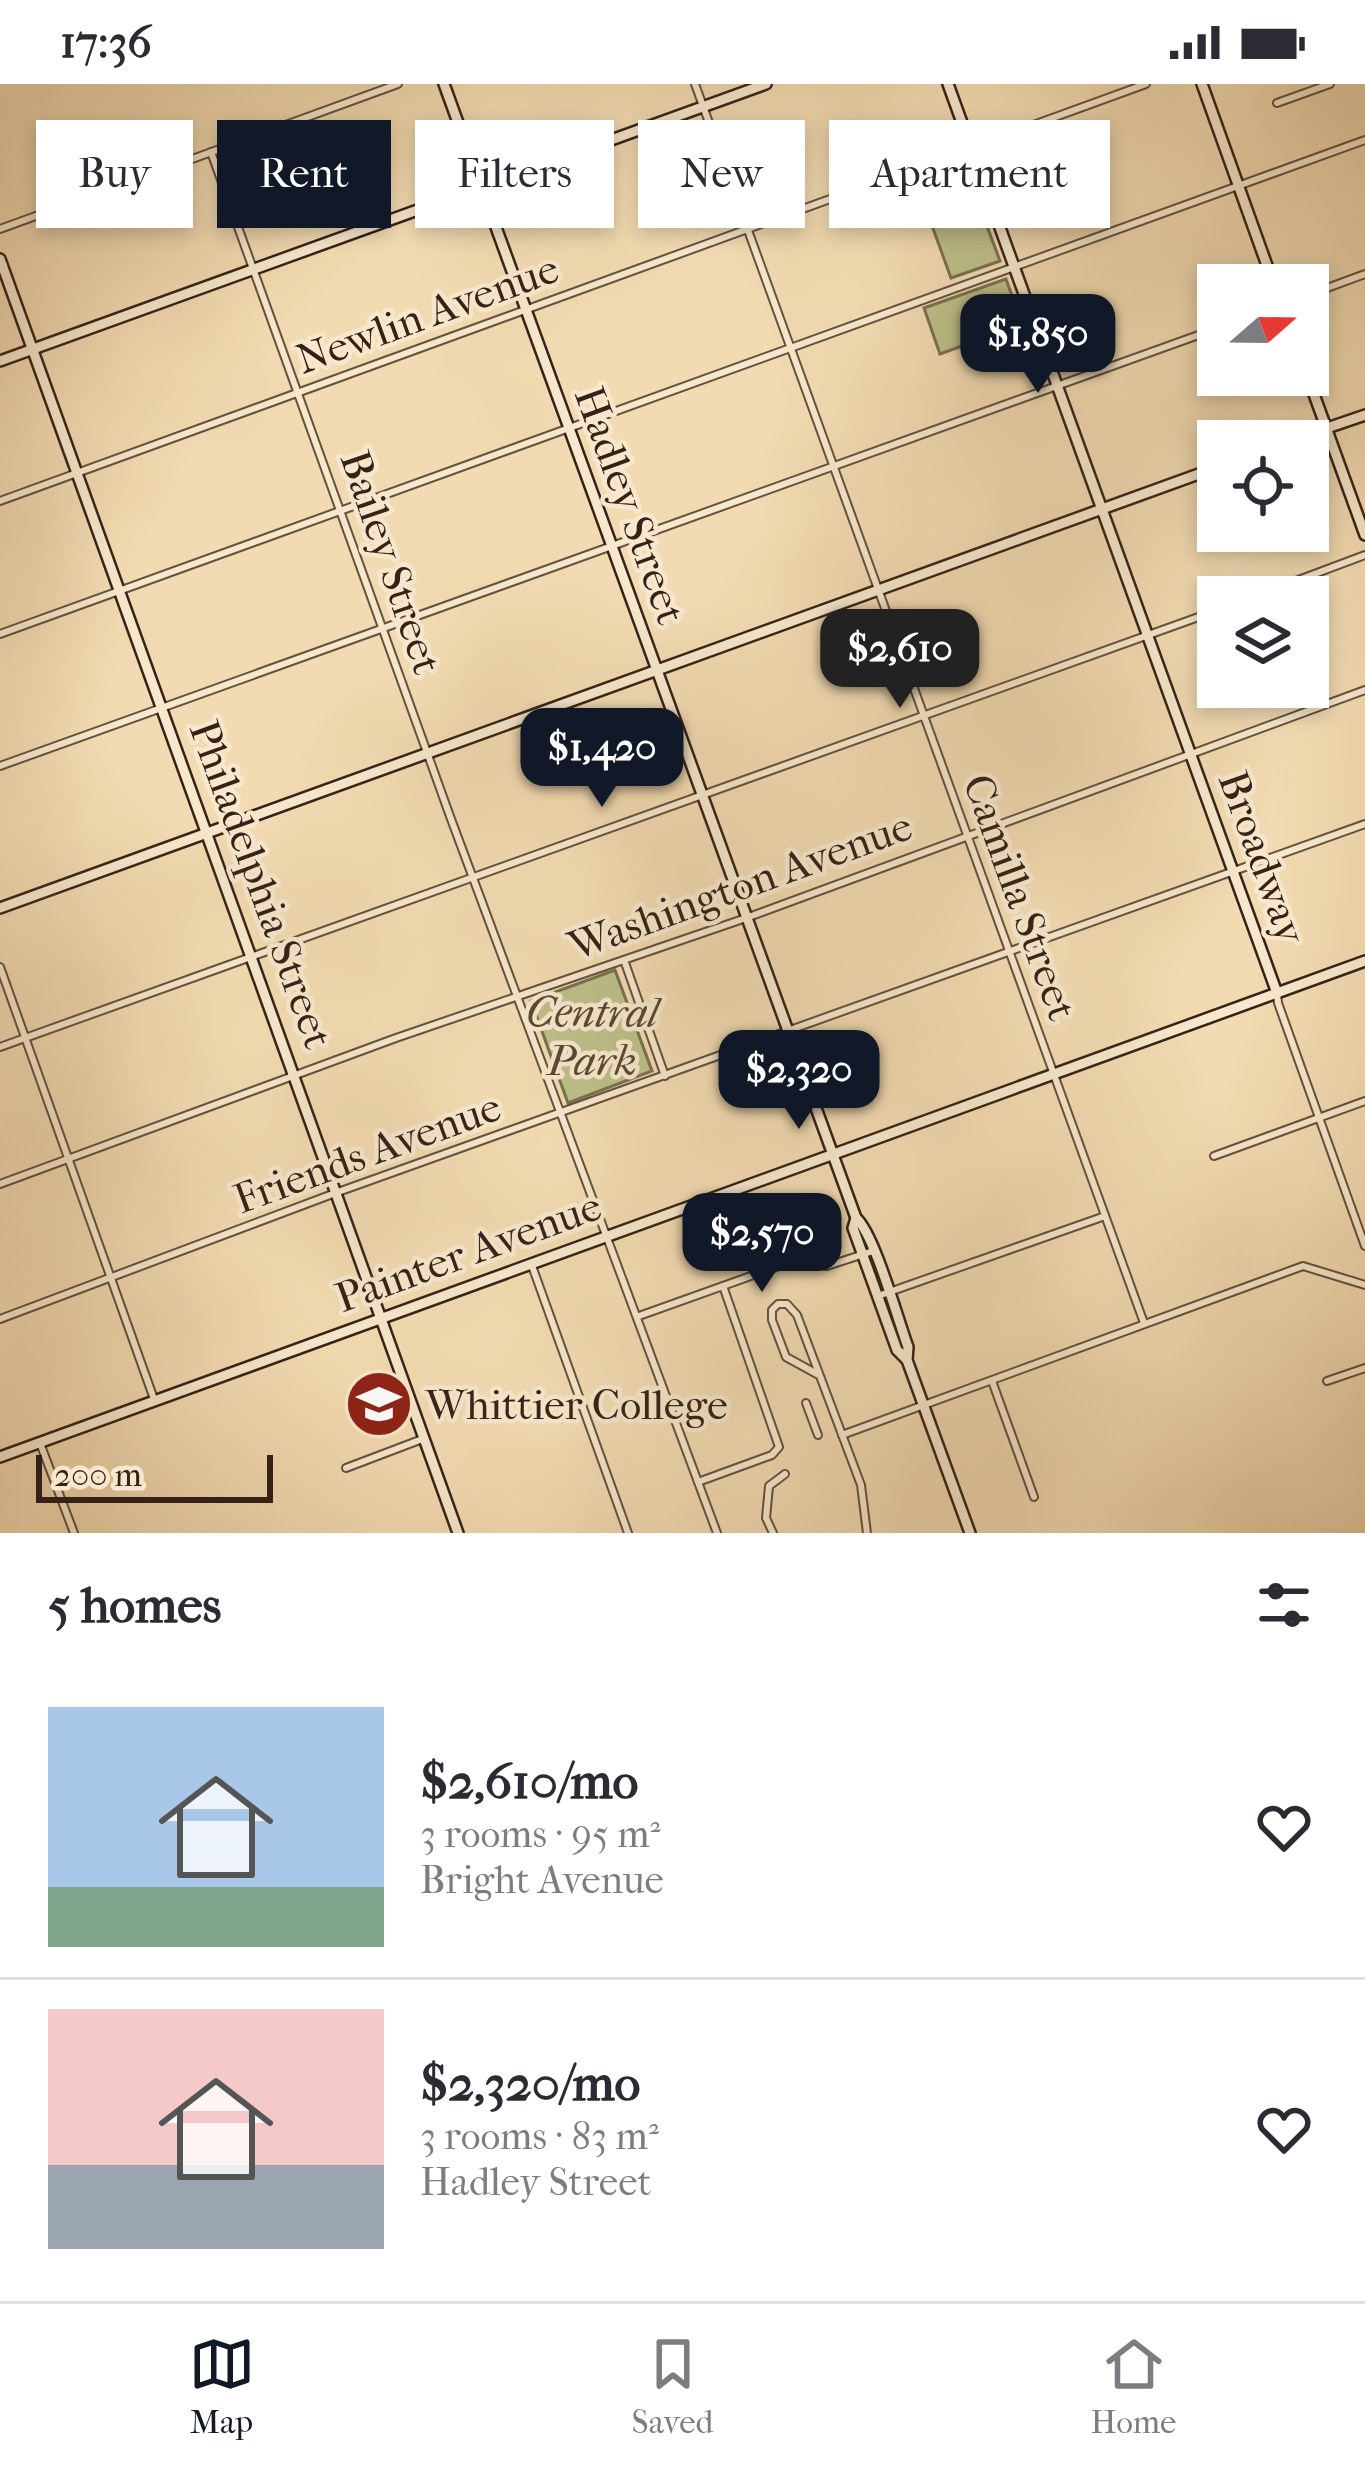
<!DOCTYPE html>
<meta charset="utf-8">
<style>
body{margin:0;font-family:"IM FELL French Canon",serif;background:#f2f2f3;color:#2b2b33;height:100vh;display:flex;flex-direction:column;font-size:45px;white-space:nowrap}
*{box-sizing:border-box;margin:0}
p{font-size:39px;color:#7c7c81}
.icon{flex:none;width:66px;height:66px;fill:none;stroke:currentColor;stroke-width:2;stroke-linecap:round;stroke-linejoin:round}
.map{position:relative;height:1449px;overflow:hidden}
.details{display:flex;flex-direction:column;background:#fff;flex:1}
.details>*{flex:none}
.banner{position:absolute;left:36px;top:36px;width:1293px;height:108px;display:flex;gap:24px}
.needle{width:78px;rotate:70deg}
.tools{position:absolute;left:1197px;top:180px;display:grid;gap:24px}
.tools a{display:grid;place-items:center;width:132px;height:132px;border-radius:0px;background:#fff;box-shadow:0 6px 18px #0003;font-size:60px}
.scale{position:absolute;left:36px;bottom:30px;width:237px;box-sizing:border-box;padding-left:12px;border:6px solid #372117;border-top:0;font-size:33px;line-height:42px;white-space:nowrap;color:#372117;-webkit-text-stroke:9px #f7e8cd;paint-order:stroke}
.price{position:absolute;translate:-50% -102px;padding:0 27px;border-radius:24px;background:#111827;color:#fff;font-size:39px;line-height:78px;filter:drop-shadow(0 3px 6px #0008)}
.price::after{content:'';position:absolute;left:50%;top:72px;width:36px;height:27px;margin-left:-18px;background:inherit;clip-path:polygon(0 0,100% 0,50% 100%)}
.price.active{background:#222;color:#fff}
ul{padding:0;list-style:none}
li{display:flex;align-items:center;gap:36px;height:300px;padding:0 48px}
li+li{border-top:3px solid #e1e1e2}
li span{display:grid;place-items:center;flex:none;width:336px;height:240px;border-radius:0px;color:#555}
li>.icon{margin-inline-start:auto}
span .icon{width:144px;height:144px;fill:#fffc;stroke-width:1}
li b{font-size:51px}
h2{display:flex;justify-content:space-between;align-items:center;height:144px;padding:0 48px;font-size:51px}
.tag{padding:0 42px;border-radius:0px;background:#fff;box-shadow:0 6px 18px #0003;font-size:42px;line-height:108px}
.tag.active{background:#111827;color:#fff}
.status{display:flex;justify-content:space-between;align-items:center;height:84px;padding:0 60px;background:#fff;direction:ltr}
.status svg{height:33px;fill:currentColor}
.dock{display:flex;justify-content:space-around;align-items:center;height:168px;border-top:3px solid #e1e1e2;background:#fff;font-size:33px;color:#7c7c81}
.dock a{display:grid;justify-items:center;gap:6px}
.dock .active{color:#111827}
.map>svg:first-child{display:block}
.green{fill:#bdc08a;stroke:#7a7050;stroke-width:3}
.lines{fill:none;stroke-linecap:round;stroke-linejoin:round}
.street-casing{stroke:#66503e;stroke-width:10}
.secondary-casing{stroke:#372117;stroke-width:14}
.street{stroke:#f7e8cd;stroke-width:6}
.secondary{stroke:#f7e8cd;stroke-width:9}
.labels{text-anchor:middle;stroke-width:9;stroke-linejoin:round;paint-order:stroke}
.street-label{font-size:42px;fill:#372117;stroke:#f7e8cd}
.park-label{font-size:42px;font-style:italic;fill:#584934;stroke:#f7e8cd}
.poi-label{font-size:42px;fill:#372117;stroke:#f7e8cd;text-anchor:start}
</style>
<div class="status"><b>17:36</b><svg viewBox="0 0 49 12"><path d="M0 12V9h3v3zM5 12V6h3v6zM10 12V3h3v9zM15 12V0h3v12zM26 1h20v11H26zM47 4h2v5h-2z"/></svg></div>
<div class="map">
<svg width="1365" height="1449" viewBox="0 0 1365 1449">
<rect width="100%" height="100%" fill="#f2dbb2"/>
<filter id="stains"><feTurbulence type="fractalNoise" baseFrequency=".00167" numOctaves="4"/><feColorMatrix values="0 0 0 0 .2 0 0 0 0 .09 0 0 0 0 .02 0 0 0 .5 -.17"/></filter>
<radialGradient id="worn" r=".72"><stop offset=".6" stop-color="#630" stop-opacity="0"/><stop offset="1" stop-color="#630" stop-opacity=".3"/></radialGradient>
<g class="green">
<path d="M962,75l38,102 -49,17 -37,-102z"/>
<path d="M1006,195l16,45 -82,30 -16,-46z"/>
<path d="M615,886l37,101 -84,32 -37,-102z"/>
</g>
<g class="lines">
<defs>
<g id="street">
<path d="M695,0l449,1239"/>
<path d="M1277,19l53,-19"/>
<path d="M211,68l240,667 266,714"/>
<path d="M0,145l398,-145"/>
<path d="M1308,211l57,-21"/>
<path d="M0,417l1146,-417"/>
<path d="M1253,513l112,-42"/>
<path d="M0,550l1365,-494"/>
<path d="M0,682l1218,-438"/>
<path d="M624,876l41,116"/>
<path d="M0,883l154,432"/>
<path d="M1277,909l1,10 87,243"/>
<path d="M0,963l1218,-437"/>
<path d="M1214,1072l151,-55"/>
<path d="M0,1100l396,-146 350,-120 619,-228"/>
<path d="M531,1179l97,270"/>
<path d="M878,1212l227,-80"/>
<path d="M639,1232l151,-54 37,4 46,-15"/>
<path d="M0,1235l338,-127 1027,-368"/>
<path d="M817,1290l-31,-17 -14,-37v-10l6,-6h9l10,11 64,170 6,48"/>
<path d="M992,1297l42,116"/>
<path d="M1327,1297l38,-13"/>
<path d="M806,1319l12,32"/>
<path d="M842,1351l461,-169 62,19"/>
<path d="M40,1359l34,90"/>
<path d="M346,1384l79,-30"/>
<path d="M698,1398l74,-27 7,-8 -56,-161"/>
<path d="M773,1449l-7,-15 3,-32 16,-12"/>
</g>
<g id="secondary">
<path d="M444,0l412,1134c18,15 42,102 52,129l-1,13 63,173"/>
<path d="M948,0l329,909"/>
<path d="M1202,0l72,201"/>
<path d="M0,175l458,1274"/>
<path d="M0,277l766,-277"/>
<path d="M1307,291l58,160"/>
<path d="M1289,357l76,-26"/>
<path d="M0,824l1218,-441"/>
<path d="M856,1134l-3,10 44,122 10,10"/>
<path d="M0,1373l1365,-496"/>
</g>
</defs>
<use href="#street" class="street-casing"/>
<use href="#secondary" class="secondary-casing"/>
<use href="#street" class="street"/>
<use href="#secondary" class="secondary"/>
</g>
<defs>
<symbol id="university-disc" viewBox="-11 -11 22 22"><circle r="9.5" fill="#8f2418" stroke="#f7e8cd"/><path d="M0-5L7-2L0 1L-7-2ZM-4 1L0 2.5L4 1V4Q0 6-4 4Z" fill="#fff"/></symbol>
</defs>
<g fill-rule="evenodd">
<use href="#university-disc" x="341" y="1282" width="76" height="76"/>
</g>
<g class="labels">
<g class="street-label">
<text transform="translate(427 229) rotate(-20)" y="15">Newlin Avenue</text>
<text transform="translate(631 421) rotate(70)" y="15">Hadley Street</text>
<text transform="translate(392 478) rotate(71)" y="15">Bailey Street</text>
<text transform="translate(1263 773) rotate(70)" y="15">Broadway</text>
<text transform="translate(262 800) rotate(70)" y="15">Philadelphia Street</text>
<text transform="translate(740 801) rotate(-20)" y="15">Washington Avenue</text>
<text transform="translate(1021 813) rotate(70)" y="15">Camilla Street</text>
<text transform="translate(367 1068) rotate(-20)" y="15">Friends Avenue</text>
<text transform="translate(468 1167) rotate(-20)" y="15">Painter Avenue</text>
</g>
<g class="park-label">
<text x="592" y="943">Central<tspan x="592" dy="48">Park</tspan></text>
</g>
<g class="poi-label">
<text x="425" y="1335">Whittier College</text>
</g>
</g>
<rect width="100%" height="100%" filter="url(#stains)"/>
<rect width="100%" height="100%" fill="url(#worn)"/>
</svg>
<div class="tools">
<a><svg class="needle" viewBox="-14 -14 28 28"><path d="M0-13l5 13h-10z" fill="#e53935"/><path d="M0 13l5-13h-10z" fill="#7c7c81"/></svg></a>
<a><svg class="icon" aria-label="locate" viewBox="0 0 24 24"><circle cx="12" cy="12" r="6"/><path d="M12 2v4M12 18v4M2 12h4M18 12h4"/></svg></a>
<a><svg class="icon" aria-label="layers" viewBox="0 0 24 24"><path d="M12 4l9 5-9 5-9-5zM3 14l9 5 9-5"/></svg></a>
</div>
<div class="scale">200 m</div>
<b class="price" style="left:1038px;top:312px">$1,850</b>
<b class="price active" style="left:900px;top:627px">$2,610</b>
<b class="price" style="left:602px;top:726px">$1,420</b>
<b class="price" style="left:799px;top:1048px">$2,320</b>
<b class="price" style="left:762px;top:1211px">$2,570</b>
<div class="banner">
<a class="tag">Buy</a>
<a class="tag active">Rent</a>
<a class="tag">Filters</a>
<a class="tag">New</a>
<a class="tag">Apartment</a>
</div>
</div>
<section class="details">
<h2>5 homes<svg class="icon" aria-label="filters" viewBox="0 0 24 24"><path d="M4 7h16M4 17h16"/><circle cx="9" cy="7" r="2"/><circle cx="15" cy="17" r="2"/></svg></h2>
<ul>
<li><span style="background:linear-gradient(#a9c7e8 75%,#7fa58c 0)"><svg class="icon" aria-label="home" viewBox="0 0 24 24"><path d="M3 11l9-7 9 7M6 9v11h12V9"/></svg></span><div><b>$2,610/mo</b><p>3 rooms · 95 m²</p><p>Bright Avenue</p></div><svg class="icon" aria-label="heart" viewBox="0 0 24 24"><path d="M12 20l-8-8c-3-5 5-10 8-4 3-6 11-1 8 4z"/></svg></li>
<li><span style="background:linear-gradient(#f6c9c9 65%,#9aa5b1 0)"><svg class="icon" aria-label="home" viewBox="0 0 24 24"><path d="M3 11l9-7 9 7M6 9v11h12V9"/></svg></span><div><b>$2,320/mo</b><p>3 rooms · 83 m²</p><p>Hadley Street</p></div><svg class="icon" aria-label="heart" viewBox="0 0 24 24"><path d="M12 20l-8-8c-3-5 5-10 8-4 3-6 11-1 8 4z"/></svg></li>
</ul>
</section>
<nav class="dock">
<a class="active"><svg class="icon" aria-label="map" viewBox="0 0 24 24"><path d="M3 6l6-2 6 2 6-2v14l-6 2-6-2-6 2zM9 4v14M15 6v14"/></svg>Map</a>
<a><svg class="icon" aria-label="saved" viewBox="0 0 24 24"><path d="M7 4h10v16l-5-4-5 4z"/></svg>Saved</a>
<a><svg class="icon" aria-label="home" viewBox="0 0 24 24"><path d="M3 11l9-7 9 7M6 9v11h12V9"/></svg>Home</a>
</nav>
